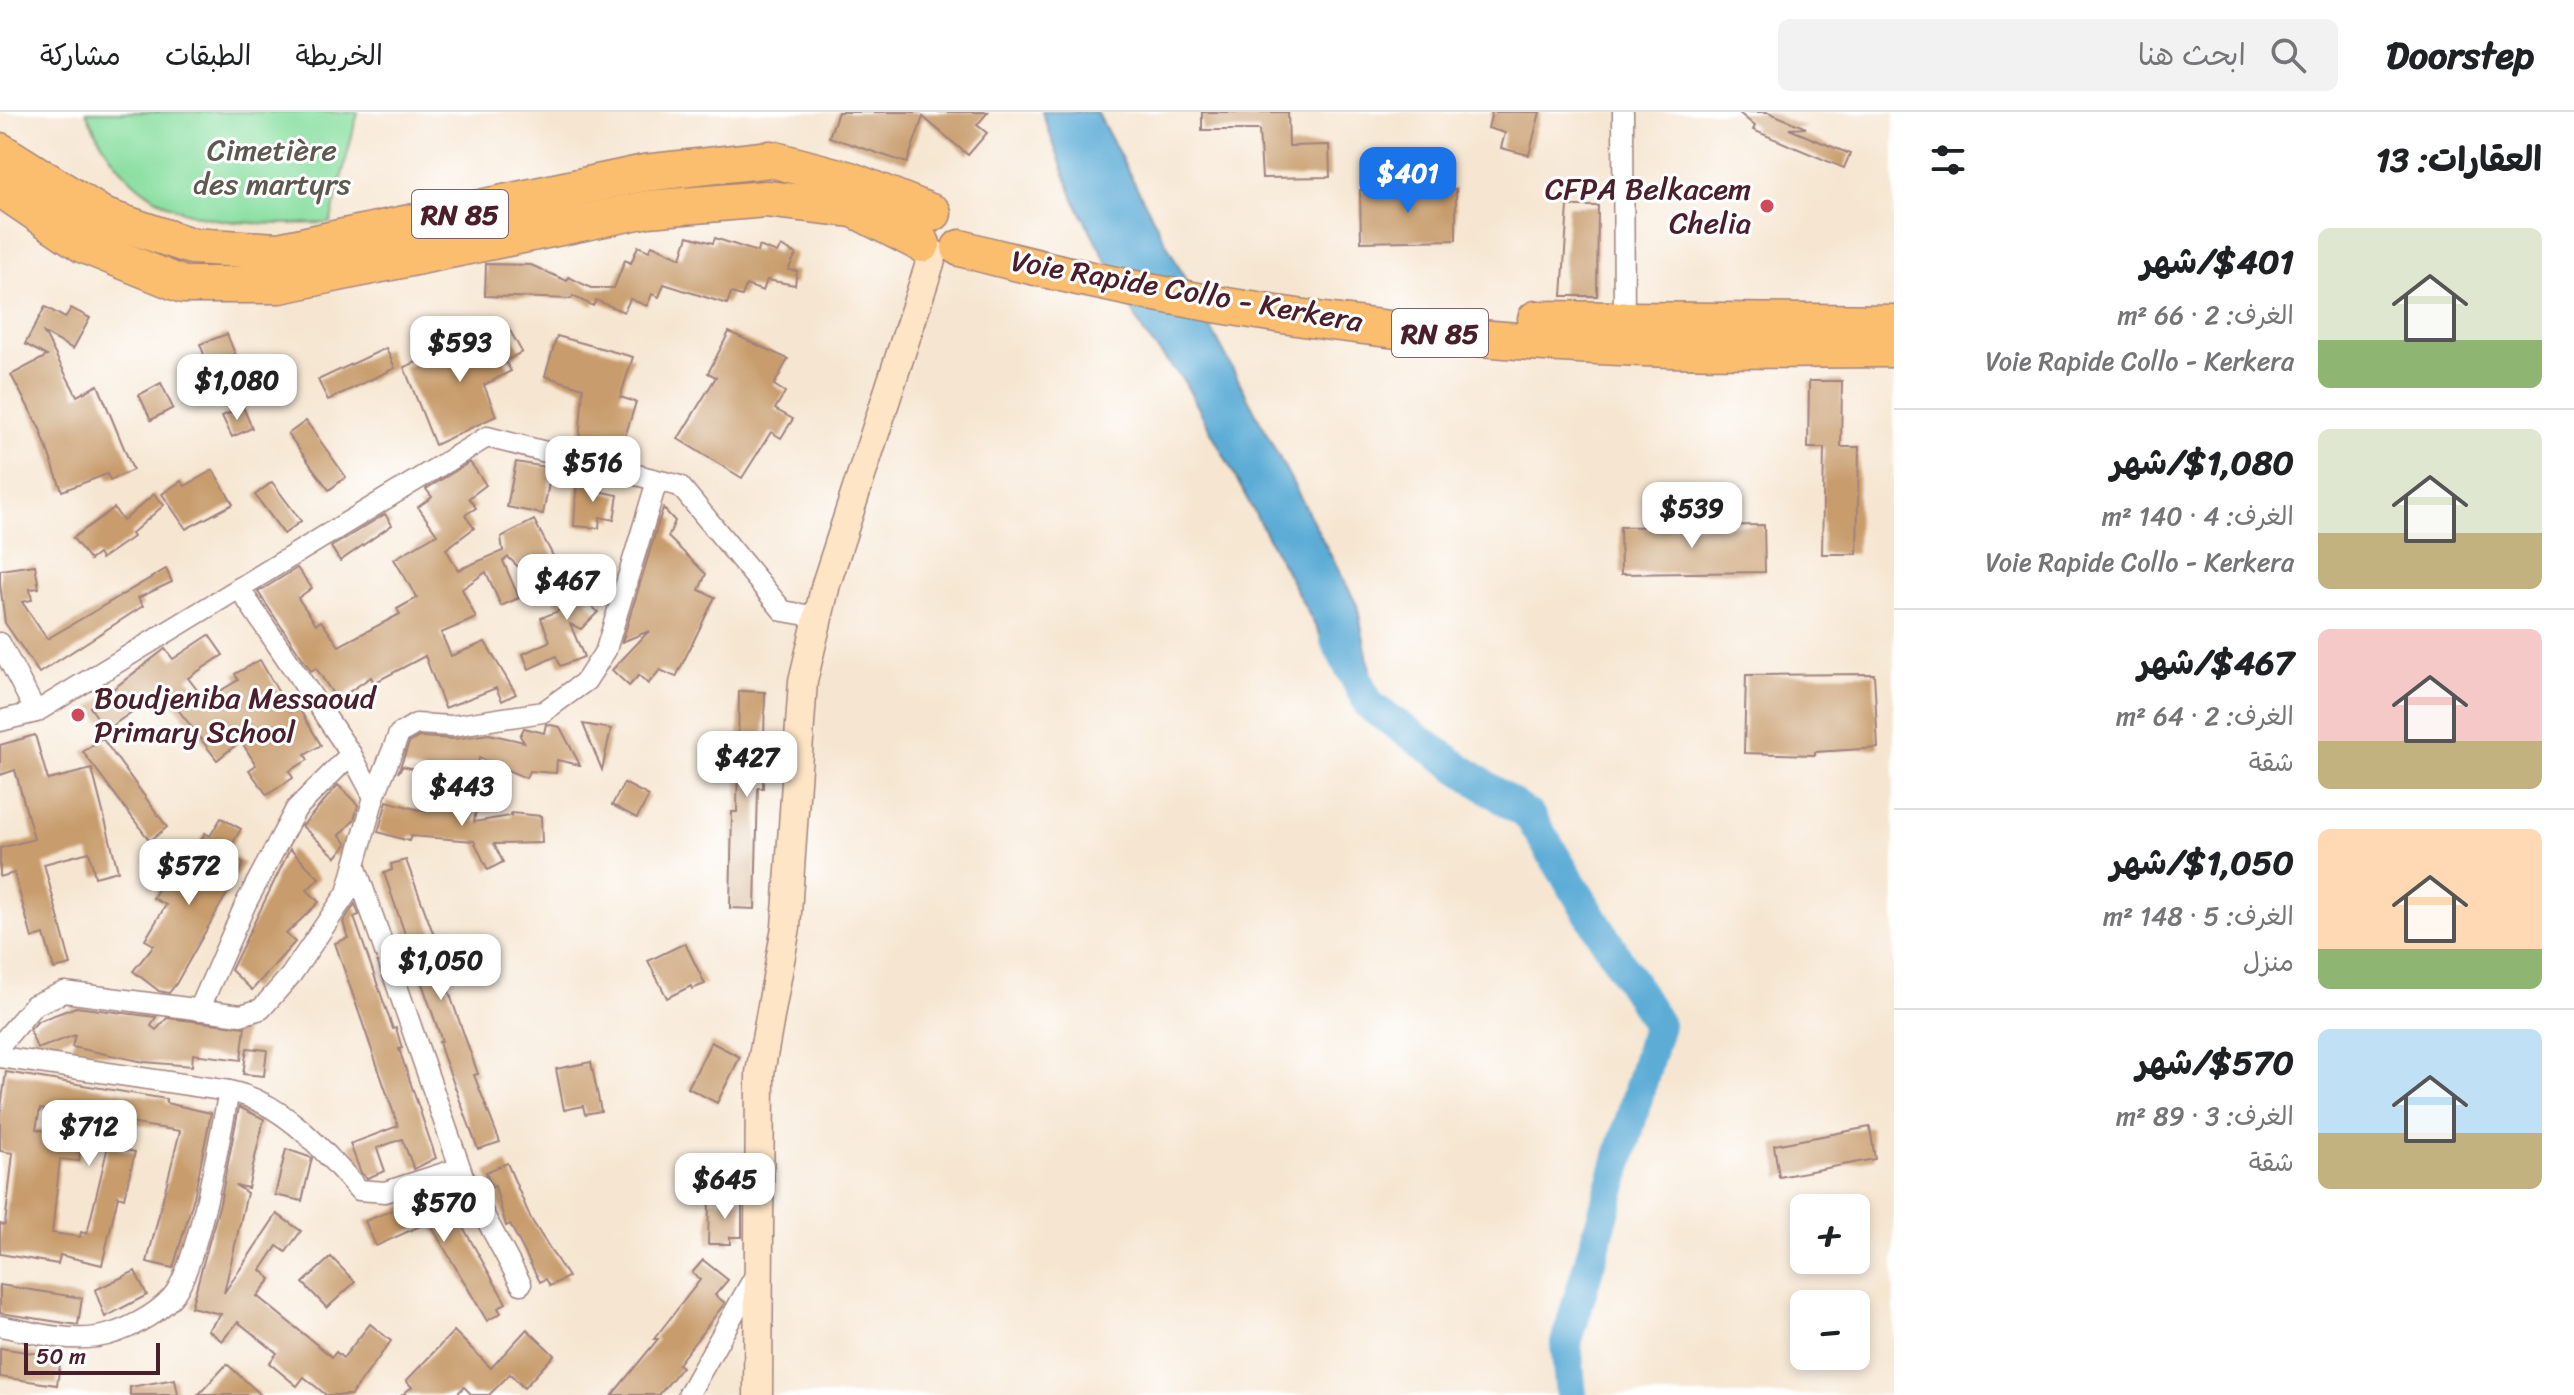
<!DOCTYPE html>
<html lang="ar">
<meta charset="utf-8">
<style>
body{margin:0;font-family:Sriracha,"Playpen Sans Arabic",sans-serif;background:#f2f2f2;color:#202124;direction:rtl;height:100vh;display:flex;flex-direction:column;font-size:30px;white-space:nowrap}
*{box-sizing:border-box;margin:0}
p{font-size:26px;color:#757577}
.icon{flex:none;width:44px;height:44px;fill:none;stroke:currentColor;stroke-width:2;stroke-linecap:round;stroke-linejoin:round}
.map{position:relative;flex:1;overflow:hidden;direction:ltr}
.side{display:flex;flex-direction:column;background:#fff;width:680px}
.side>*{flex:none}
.buttons{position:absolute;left:1790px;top:1082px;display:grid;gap:16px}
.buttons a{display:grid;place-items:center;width:80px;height:80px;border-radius:12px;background:#fff;box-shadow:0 4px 12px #0003;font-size:40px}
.scale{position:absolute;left:24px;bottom:20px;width:136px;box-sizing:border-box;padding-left:8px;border:4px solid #4a1f2b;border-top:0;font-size:22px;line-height:28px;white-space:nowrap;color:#4a1f2b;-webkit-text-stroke:6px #fff;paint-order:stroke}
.price{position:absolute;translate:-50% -68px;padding:0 18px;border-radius:16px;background:#fff;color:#222;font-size:26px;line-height:52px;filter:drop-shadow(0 2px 4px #0008)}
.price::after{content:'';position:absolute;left:50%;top:48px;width:24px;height:18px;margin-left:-12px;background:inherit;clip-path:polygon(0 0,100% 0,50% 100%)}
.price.selected{background:#1a73e8;color:#fff}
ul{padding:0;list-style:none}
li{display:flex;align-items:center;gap:24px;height:200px;padding:0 32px}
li+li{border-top:2px solid #e0e0e0}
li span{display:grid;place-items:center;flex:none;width:224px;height:160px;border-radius:12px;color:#555}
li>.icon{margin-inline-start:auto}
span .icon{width:96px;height:96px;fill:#fffc;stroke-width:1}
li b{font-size:34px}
h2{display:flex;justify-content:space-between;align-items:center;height:96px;padding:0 32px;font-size:34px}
header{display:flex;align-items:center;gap:48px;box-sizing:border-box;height:112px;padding:0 40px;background:#fff;border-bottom:2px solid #e0e0e0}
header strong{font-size:38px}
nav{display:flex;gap:44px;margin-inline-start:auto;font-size:28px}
.search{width:560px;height:72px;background:#f2f2f2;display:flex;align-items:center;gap:20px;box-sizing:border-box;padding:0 28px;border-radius:12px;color:#757577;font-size:30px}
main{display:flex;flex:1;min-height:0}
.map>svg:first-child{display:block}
.green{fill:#8adfa1;stroke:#6a7f66;stroke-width:2}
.water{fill:#5bacd6;stroke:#526680;stroke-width:2}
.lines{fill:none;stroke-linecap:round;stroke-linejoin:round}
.river{stroke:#5bacd6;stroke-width:32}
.building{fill:#c89c6c}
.street-casing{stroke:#a0827e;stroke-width:23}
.secondary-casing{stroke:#a0827e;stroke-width:31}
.highway-casing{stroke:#a0827e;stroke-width:39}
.street{stroke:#fff;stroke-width:20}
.secondary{stroke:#fde5c5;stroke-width:28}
.highway{stroke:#fbbe6e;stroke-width:36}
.poi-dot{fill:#d1495b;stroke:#fff;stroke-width:3}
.labels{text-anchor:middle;stroke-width:6;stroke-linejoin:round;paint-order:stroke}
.shield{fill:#fff;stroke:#80626b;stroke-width:2}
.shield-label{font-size:28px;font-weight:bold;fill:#4a1f2b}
.park-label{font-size:30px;fill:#5d594e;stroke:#fff}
.poi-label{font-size:30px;fill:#4a1f2b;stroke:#fff;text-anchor:end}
.street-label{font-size:30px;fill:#4a1f2b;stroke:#fff}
</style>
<header>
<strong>Doorstep</strong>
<div class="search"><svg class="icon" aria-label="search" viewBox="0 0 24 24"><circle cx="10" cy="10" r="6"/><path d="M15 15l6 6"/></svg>ابحث هنا</div>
<nav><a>الخريطة</a><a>الطبقات</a><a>مشاركة</a></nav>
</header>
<main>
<section class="side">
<h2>العقارات: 13<svg class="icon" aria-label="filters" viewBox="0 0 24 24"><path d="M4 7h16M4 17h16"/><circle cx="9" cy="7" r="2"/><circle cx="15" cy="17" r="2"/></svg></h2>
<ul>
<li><span style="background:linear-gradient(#dfe7d0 70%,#8fb573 0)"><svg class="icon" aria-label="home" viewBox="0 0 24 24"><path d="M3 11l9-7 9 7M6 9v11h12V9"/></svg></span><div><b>$401/شهر</b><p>الغرف: 2 · 66 m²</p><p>Voie Rapide Collo - Kerkera</p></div></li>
<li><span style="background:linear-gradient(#dfe7d0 65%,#c2b280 0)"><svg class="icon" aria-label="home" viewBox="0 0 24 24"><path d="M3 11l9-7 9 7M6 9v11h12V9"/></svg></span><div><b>$1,080/شهر</b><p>الغرف: 4 · 140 m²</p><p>Voie Rapide Collo - Kerkera</p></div></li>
<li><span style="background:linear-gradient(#f6c9c9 70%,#c2b280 0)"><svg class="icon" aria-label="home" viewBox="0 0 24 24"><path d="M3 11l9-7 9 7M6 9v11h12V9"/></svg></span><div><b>$467/شهر</b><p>الغرف: 2 · 64 m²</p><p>شقة</p></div></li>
<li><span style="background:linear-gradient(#ffd9b3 75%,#8fb573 0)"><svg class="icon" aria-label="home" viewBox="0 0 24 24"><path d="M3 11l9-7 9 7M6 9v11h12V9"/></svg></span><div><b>$1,050/شهر</b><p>الغرف: 5 · 148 m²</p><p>منزل</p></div></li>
<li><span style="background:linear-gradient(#bfe0f5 65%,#c2b280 0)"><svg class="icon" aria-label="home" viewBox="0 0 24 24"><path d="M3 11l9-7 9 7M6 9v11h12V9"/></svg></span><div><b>$570/شهر</b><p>الغرف: 3 · 89 m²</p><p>شقة</p></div></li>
</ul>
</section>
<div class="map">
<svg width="1894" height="1283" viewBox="0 0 1894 1283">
<rect width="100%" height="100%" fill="#fff"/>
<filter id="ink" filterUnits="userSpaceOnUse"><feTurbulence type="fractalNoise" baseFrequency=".0125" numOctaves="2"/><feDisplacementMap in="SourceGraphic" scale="16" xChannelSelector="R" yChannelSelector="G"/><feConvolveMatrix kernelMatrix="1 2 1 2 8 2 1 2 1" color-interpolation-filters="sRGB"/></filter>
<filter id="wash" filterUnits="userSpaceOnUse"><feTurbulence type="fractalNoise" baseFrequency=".006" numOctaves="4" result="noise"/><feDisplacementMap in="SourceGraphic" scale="32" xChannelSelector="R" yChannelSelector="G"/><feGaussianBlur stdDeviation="1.8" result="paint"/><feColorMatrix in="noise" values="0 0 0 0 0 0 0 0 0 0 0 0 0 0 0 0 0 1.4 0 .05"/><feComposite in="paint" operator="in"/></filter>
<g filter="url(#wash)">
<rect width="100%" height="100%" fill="#f6e6d1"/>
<path class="green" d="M86,0h272l-28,111c-112,3 -193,4 -244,-111z"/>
<path class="water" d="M1042,0h55l260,493 16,80 -32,-11 -157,-293 -39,-46 -71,-136z"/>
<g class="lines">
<path class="river" d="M1336,528l34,66 160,111 128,208 -92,319 5,51"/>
</g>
<g id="blocks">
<g class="building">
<path d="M838,0h150l-11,13 10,8 -19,22 -45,-38 -16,46 -78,-26z"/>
<path d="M1202,0h86l1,34 40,-1 1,32 -68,1 -3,-48h-57z"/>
<path d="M1492,0h48l-11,43 -28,-7 4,-15 -17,-5z"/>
<path d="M1738,0h30l38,16 -17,1 61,25 -6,14 -91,-38 2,-4z"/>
<path d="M1456,77v51l-95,2 -1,-52z"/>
<path d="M1568,94h30l-1,90h-35z"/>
<path d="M688,124l25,7 2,-5 42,14 2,-6 18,7 4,-7 15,8 -8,16 9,1 -2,14 -28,-5 -4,11 -17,-6 -4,11 -11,-3 -4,11 -63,-20 -5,13 -7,-3 -5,12 -17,-7 -6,13 -28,-12 -3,6 -20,-10 -2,3 -86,-3 1,-32 45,1 36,16 2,-4 22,11h23l11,-28 6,3 7,-17 11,5 3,-6 29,13z"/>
<path d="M45,195l20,11 6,-10 19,10 -17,31 -29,-16 33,63 21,-11 35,85 -23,10 -3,-6 -45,17 -22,-62 -29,-54 36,-19 -22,-12z"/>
<path d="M508,215l14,25 -17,9 6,10 -27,14 12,31 -61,29 -31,-78 63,-25 3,6z"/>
<path d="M729,220l59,27 -14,26 11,7 -10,17 18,10 -12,19 -10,-6 -29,46 -64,-39 38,-62 -8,-4z"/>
<path d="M227,222l12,30 -27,11 -12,-31z"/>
<path d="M557,224l76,21 -13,40 16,5 -17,54 -40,-12 4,-56 -38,-12z"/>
<path d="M386,236l9,20 -67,32 -10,-20z"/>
<path d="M1809,269h33l-1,66h18l-2,107h-35l2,-106h-16z"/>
<path d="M161,271l12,25 -22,12 -12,-25z"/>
<path d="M243,295l9,21 -20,9 -10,-21z"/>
<path d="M306,309l40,56 -17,13 -41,-56z"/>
<path d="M470,350l16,23 -17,13 7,10 -11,7 9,13 -28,21 12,21 45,-19 -2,-14 33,-17 25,47 -26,14 -25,-24 -5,4 16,37 -18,8 -15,-34 -24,17 14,29 -35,15 10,23 34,-14 31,52 -14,7 -6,-13 -51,20 -20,-52 -51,27 -3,-6 -34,23 -21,-32 -5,3 -53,-79 39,-24 15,20 -14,10 18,26 5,-3 18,25 61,-32 -3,-5 20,-11 -23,-39 43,-25 -19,-27 14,-10 -6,-8z"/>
<path d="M516,350l36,6 -9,46 -36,-7z"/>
<path d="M213,358l20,34 -47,25 -24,-35 19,-13 4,5z"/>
<path d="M577,367l25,2v11l16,3 -4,25 -14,-3 -1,11 -25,-2z"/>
<path d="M272,370l29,39 -17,13 -29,-39z"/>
<path d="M154,382l10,11 -33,29 2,3 -32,22 -3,-5 -8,6 -17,-22 41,-30 9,13z"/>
<path d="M663,396l12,13 -7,16 38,37 -7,16 16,7 -39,80 -16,-7 -12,14 -9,-9 -10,11 -17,-16 37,-39 -27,11z"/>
<path d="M385,402l7,11 -52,36 -9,-14z"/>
<path d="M1764,413l1,47 -144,2 -1,-47z"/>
<path d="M35,453l4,23 -9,1 2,11 -10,2 25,37 119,-70 6,13 -34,16 5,8 -104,67 -34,-50 -5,-39v-14z"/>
<path d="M586,455l17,17 -16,18 11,10 -17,17 -11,-5 14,33 -24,9 -4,-10 -27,13 -6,-15 27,-13 -9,-23 22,-9 -9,-8z"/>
<path d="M209,523l14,20 -35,23 17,22 33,-20 -3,-6 25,-14 30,52 8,-5 23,38 -16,10 3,5 -19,11 4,7 -26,17 -18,-25 7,-5 -15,-24 -24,19 -54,-70 -57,40 -16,-23 75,-58 8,10z"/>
<path d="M1874,562l4,74 -63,4v3l-71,-2 2,-78z"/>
<path d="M739,579l26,1 -2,96h-5l-3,121 -25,-1 2,-96h5z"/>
<path d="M546,612l14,3 20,38 -23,-5 -1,13 -27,-2 -3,7 -47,-20 -7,28 -69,-20 -5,7 11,-30 10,-6 35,2 35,-5 35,8 -4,-6 4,-8 20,5z"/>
<path d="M583,612l28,5 -9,41z"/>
<path d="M35,623l13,45 44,-11 26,102 -23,6 -6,-25 -45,12 27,101 -17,4 -10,-35 -12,4 -18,-65 -14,4v-29l34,-9 -19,-69 -15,5v-30z"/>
<path d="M102,626l65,89 -17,14 -67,-89z"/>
<path d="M624,671l25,13 -12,22 -25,-13z"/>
<path d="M338,673l20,20 -4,15 -14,15 7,9 -11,13 -34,-31z"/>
<path d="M387,689l39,11 1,-6 49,4 -2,12 37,-6v-3l30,3 1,27 -48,1 9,18 -15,8 -14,-29 -63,-5 -2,5 -31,-9z"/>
<path d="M221,706l20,11 -14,24 17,10 -68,121 -7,9 -10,-2 -26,-20 21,-26 -9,-5 21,-35 -13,-7 19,-33 11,6 22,-38 5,3z"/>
<path d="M290,737l29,29 -12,12 12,12 -33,32 9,8 -43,48 -21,-20z"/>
<path d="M406,748l33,89 -3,1 13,42 29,82 -4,1 26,67 -22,7 -35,-94 -4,-13 3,-1 -58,-168 8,-3 -1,-6z"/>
<path d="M355,792l4,11 -5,2 39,112 3,-1 6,20 -3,1 37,109 -22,11 -12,-30 -25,9 8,23 -18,7 -6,-5 -11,-29 48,-18 -63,-183 13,-5 -5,-16z"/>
<path d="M685,831l20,41 -13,5 -1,-3 -24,12 -19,-37z"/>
<path d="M76,895l80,10 -5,9 5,4 11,-12 78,9 -4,33 -48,-6 -1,12 -48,-4 -72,-15 3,-12 -38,14 -7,-19 8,-9z"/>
<path d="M711,930l29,15 -23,46 -29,-15z"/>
<path d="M247,936l20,2 -3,26 -21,-2z"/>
<path d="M591,950l10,49 -16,3 -2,-8 -19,4 -8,-41z"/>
<path d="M6,960l160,27v4l45,10 -17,84 -21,71 -26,-6 33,-131 -140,-22 -4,20 46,11 -3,21 -19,-2 -8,74 28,4 1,-5 6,2 21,-88 27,6 -11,46 -6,-2 -16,69 -42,-10 -2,9 -58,-10v-30l5,1 8,-72 -13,-2v-36z"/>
<path d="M239,995l25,12 -16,69 -13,-3 12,8 -23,100 53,-79 24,17 -15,21 -9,-6 -16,24 10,9 -14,17 75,61 4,-5 7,6 27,-34 21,17 -40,54h-25l-22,-18 -7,9 -28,-23 8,-10 -39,-31 -16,19 -14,-11 13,-16 -30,-7 29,-104z"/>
<path d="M1870,1015l5,32 -96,18 -5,-32z"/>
<path d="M286,1037l26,9 -10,43 -27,-6z"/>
<path d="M507,1051l24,56 37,58 -18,9 -4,-7 -6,3 -30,-58 -4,2 -11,-40 -3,1 -6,-15z"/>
<path d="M443,1079l4,8 5,-2 7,15 -4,1 51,90 -8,5 3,5 -14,8 -58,-99 -53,24 -11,-25z"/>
<path d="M709,1088h33v37h-12v7h-22z"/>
<path d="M331,1145l24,25 -28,26 -24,-25z"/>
<path d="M703,1148l25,20 -13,15 10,8 -47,61 4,3 -23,28h-47l46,-56h-4l46,-59 -8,-7z"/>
<path d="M135,1159l12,24 -42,22 -10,-27z"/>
<path d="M0,1173l82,13 -4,27 -78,-12z"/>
<path d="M527,1217l27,26 -30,33 -14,-14 -21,21h-17l-8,-8 -8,8h-54l10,-8 -6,-6 48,-50 37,37z"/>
<path d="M0,1236l61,9 -4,28 -57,-8z"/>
<path d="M227,1252l34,31h-63z"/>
<path d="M175,1267l3,16h-48v-8z"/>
</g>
</g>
</g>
<g filter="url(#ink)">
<use href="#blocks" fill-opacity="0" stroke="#a0827e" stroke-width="2"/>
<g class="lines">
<defs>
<g id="street">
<path d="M1623,0l1,216"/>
<path d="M239,476l112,166 23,43"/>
<path d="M0,531l36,69"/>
<path d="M0,609l36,-9 451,-275 193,49 103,125 35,6"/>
<path d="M355,753l108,311 58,108"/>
<path d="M199,898l47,-107 50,-94 55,-55"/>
<path d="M0,933l34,-40 30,-13 177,23 20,-6 30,-34 56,-82 27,-96 25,-63 17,-10 36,2 91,-14 43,-31 20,-31 51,-169"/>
<path d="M0,945l229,34c-9,45 -31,176 -57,206 -17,19 -49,36 -75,40 -32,5 -65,-5 -97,-11"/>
<path d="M229,979c55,11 94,59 130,99l26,2 75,-24"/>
<path d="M688,1283l68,-121"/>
</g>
<path id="secondary" d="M758,1283l2,-322 26,-146 17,-246 23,-97 107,-330"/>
<g id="highway">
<path d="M0,39l105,66 86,29 87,5 366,-78 127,-14 79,21 83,33"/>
<path d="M0,76l84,57 99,40h97l368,-76 118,-10 88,10 68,35"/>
<path d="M960,136c230,62 472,94 710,101 75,2 150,0 224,0"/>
<path d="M1536,207l358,4"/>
</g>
</defs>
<use href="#street" class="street-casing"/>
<use href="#secondary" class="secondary-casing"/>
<use href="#highway" class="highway-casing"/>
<use href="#street" class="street"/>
<use href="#secondary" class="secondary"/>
<use href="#highway" class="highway"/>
</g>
</g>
<g class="poi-dot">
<circle cx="1767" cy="94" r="8"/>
<circle cx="78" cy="603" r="8"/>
</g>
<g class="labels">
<g class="shield">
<rect x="412" y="78" width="96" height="48" rx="6"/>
<rect x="1392" y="197" width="96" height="48" rx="6"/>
</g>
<g class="shield-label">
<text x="460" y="112">RN 85</text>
<text x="1440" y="231">RN 85</text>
</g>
<g class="park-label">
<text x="272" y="48">Cimetière<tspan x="272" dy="34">des martyrs</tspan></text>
</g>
<g class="poi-label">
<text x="1751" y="87">CFPA Belkacem<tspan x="1751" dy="34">Chelia</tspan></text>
<text x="94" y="596" text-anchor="start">Boudjeniba Messaoud<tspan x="94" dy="34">Primary School</tspan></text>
</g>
<g class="street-label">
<text transform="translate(1187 179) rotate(10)" y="10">Voie Rapide Collo - Kerkera</text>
</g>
</g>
</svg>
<div class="buttons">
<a>+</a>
<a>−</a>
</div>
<div class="scale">50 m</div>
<b class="price selected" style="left:1408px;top:103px">$401</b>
<b class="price" style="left:460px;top:272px">$593</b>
<b class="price" style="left:237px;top:310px">$1,080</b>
<b class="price" style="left:593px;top:392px">$516</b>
<b class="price" style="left:1692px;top:438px">$539</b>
<b class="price" style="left:567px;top:510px">$467</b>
<b class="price" style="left:747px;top:687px">$427</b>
<b class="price" style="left:462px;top:716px">$443</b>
<b class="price" style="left:189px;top:795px">$572</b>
<b class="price" style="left:441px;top:890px">$1,050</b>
<b class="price" style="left:89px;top:1056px">$712</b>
<b class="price" style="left:725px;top:1109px">$645</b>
<b class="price" style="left:444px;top:1132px">$570</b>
</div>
</main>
